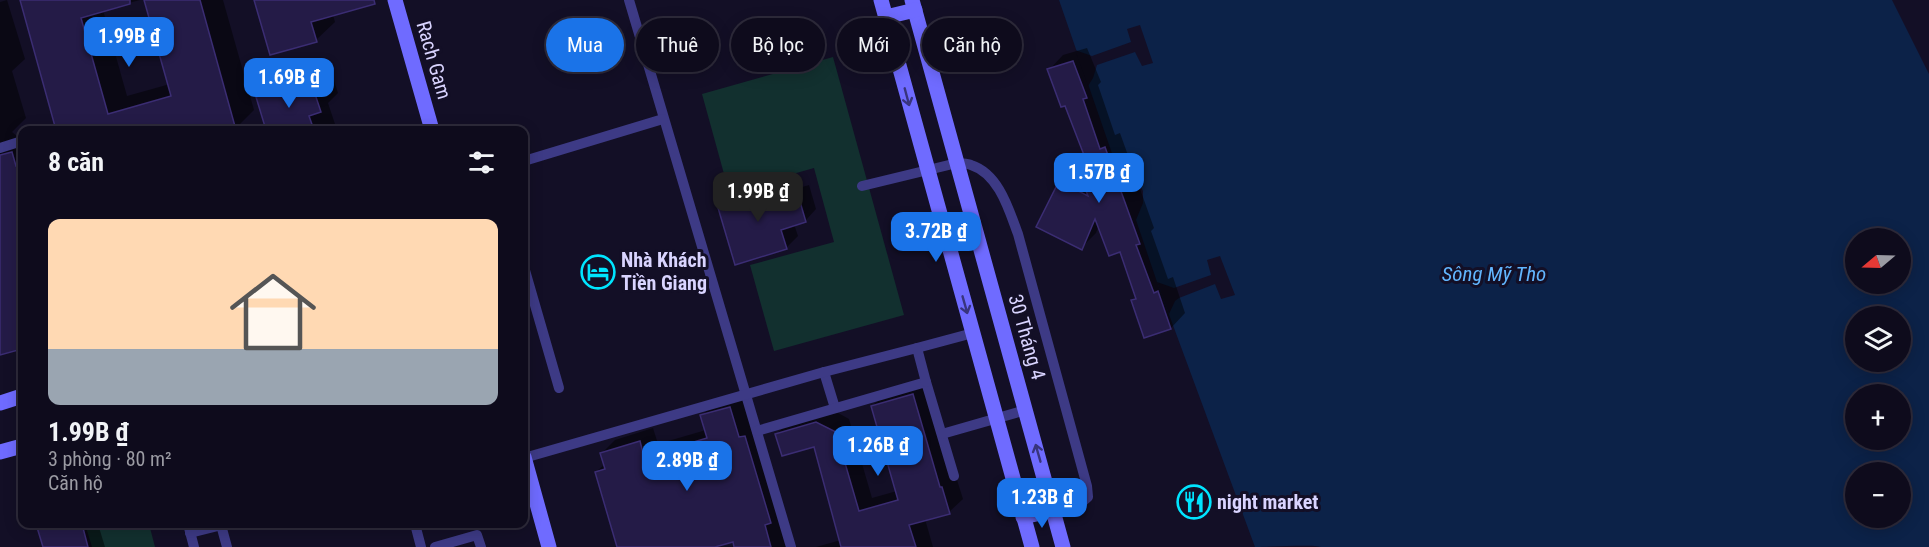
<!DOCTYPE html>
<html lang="vi">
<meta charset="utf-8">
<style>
body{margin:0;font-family:"Roboto Condensed",sans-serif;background:#171425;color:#f1f3f6;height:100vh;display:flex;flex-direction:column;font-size:22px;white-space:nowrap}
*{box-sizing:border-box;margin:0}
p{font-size:20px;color:#9b9ba3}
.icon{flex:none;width:33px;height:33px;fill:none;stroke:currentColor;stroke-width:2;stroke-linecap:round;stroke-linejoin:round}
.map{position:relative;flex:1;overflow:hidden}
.side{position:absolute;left:18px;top:126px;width:510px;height:402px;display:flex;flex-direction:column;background:#0e0b1c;border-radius:12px;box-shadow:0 3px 15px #0003,0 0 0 2px #2e2b3b}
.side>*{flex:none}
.top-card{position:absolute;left:546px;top:18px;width:570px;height:54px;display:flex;gap:12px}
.needle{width:39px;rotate:251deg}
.buttons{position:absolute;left:1845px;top:228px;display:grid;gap:12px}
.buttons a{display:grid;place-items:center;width:66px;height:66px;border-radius:50%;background:#0e0b1c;box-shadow:0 3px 15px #0003,0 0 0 2px #2e2b3b;font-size:30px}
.price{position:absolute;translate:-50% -51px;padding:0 14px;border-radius:12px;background:#1a73e8;color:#fff;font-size:20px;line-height:39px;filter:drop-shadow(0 2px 3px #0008)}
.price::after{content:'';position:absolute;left:50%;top:36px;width:18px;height:14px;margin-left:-9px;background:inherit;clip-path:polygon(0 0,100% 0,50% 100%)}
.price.current{background:#222;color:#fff}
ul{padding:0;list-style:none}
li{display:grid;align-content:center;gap:12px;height:318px;padding:0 30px}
li span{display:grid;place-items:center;height:186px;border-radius:12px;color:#555}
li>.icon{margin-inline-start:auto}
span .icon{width:108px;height:108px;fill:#fffc;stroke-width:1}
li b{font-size:26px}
h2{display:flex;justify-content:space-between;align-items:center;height:72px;padding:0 30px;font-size:26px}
.chip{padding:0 21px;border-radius:27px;background:#0e0b1c;box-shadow:0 3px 15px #0003,0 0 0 2px #2e2b3b;font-size:21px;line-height:54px}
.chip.current{background:#1a73e8;color:#fff}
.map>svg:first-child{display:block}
.green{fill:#12302f}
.water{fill:#0c2248;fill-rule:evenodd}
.pier{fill:#130f26}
.shadow{fill:#0007}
.building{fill:#241b47;stroke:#3b2d73;stroke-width:1.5}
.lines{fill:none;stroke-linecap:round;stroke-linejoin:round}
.lane{stroke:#3d3a85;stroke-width:10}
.secondary{stroke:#6f6bff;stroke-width:15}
.oneway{stroke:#38347d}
.labels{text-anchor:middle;stroke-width:6;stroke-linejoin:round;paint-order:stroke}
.street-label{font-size:20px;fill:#d9d4ff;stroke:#130f26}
.poi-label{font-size:20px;font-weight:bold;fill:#d9d4ff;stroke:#130f26;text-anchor:start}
.water-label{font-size:21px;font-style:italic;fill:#62b6ff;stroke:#130f26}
</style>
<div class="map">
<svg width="1929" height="547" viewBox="0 0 1929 547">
<rect width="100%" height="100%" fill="#130f26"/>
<g class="green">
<path d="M833,57l71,258 -130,36 -24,-86 84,-23 -20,-74 -85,24 -27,-98z"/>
<path d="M85,524h64l6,23h-63z"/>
</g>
<path class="water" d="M1059,0h833l37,74v473h-608c-6,-3 -55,0 -66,0l-98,-265 -21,-62 7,-17v-12l-5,-10 -22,-16zM1856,238h44v46h-44zM1856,316h44v46h-44zM1856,394h44v46h-44zM1856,472h44v46h-44z"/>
<g class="pier">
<path d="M1140,25l13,38 -11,3 -7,-14 -38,13 -4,13 -5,8 -13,-36 17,6 39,-14 -4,-13z"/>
<path d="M1220,256l15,39 -14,4 -6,-15 -36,14 -4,3 -6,13 -12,-32 17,6 37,-13 -4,-15z"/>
</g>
<g class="shadow">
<path d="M7,0l18,59 -13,12 14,47 -14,14 6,5 4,-1v211l-22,6v-351z"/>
<path d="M22,0h118l-37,10 24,86 43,-12 -24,-84h77l31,110 -19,19 -5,1h-172z"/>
<path d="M255,0h104l-26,15 2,7 -19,18z"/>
<path d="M1087,48l14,34 -3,3 17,50 5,-2 34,95 -3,3 17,48 5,-2 12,36 -14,15 -38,-27 4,-4 -17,-47 -21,-25 -3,8 -15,15 -21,-66 14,-15 6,3 -4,-10 8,-8 -18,-48 -17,-34 14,-15z"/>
<path d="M330,68l8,25 -10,10 9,27h-69l-11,-33 18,-18 34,-10 1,5z"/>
<path d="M779,175l6,17 24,-7 7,24 -11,12 -11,3 4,12 -12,12 -69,-47 11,-11z"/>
<path d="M926,381l37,118 -14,13 -24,7 8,28h-117l25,-7 -26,-95 -38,-11 13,-14 41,-11 18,10 23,79 25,-7 -25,-85 14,-13z"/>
<path d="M744,394l45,153h-53l-2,-7 -25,7h-90l-23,-75 9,-8 -3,-11 13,-13 38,-12 5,16 48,-14 -4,-14 13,-14z"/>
<path d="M38,524h60l7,23h-60z"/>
</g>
<g class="building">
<path d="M20,0h110v4l-49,14 27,96 63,-18 -27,-96h56l36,130h-180z"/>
<path d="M254,0h120l1,4 -64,18 6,20 -47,13z"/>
<path d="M1073,61l14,37 -4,1 17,50 5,-2 35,97 -4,1 18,48 4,-2 13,38 -27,9 -13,-38 5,-1 -16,-47 -11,4 -14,-37 -13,31 -46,-23 23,-46 29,15 -14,-37 10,-4 -19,-49 -4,1 -14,-38z"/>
<path d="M312,85l9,27 -12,4 5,14h-48l-10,-33 36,-11 1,5z"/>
<path d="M12,152l4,14 6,-2v185l-22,6v-200z"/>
<path d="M768,185l6,18 24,-8 8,27 -25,8 6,19 -52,16 -19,-64z"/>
<path d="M913,394l27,93h2l8,27 -41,11 7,22h-75l-27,-100 -32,9 -7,-22 41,-12 20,10 23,79 39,-11 -27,-94z"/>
<path d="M730,407l9,30 6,-1 26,87 -6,2 6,22h-37l-1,-5 -18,5h-98l-22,-75 10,-3 -5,-16 40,-12 4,16 63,-19 -7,-23z"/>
<path d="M36,524h46l6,23h-45z"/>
</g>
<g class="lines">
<g class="lane">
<path d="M629,0l162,547"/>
<path d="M0,148l22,-7"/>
<path d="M524,161l139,-42"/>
<path d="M862,186l95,-23c5,1 10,0 14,2 28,9 38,45 47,69l69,252 1,11 -8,7 -26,6"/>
<path d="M524,267l35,121"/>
<path d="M917,348l56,-15"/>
<path d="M824,372l11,36"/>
<path d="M757,431l169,-49 28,94"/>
<path d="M942,434l84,-24"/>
<path d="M524,458l300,-86 93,-24 9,34"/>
<path d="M188,524l6,23"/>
<path d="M415,524l6,23"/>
<path d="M221,525l6,22"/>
<path d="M190,533l36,-9"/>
<path d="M435,547l42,-12 4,12"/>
</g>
<g class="secondary">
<path d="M395,0l37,130"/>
<path d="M881,0l151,547"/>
<path d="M912,0l151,547"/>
<path d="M886,17l29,-7"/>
<path d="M0,403l22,-7"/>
<path d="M0,452l22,-6"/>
<path d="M524,457l25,90"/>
<path d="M1023,517l31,-7"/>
</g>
</g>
<defs><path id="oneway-shaft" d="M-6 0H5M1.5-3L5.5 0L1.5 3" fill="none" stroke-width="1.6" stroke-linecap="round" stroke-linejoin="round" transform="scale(1.5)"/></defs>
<g class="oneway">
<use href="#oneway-shaft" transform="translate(907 97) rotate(75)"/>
<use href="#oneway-shaft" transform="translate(965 305) rotate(74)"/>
<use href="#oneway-shaft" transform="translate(1038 453) rotate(-106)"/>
</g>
<defs>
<symbol id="hotel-ring" viewBox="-11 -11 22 22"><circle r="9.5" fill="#130f26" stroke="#00e5ff" stroke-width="1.5"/><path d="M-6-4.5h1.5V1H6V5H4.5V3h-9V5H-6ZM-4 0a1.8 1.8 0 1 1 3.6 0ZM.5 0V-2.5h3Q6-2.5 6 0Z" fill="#00e5ff"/></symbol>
<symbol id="restaurant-ring" viewBox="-11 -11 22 22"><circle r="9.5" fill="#130f26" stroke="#00e5ff" stroke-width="1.5"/><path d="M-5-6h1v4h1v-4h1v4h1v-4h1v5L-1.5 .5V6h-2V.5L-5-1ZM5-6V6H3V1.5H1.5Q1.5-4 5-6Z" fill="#00e5ff"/></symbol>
</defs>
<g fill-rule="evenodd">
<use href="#hotel-ring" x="579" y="253" width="38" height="38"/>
<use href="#restaurant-ring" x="1175" y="483" width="38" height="38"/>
</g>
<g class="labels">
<g class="street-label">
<text transform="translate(434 60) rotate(74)" y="7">Rach Gam</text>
<text transform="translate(1027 337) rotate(74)" y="7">30 Tháng 4</text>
</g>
<g class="poi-label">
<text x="621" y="267">Nhà Khách<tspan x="621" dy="23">Tiền Giang</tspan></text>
<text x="1217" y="509">night market</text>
</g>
<g class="water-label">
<text x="1494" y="281">Sông Mỹ Tho</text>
</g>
</g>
</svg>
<div class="buttons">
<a><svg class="needle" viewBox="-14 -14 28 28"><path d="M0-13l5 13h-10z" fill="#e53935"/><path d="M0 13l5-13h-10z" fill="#9b9ba3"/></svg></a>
<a><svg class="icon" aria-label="layers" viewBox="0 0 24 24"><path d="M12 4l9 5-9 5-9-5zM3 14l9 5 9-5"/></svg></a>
<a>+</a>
<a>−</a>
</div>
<b class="price" style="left:129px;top:68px">1.99B ₫</b>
<b class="price" style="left:289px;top:109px">1.69B ₫</b>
<b class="price" style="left:1099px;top:204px">1.57B ₫</b>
<b class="price current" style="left:758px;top:223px">1.99B ₫</b>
<b class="price" style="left:936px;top:263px">3.72B ₫</b>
<b class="price" style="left:878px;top:477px">1.26B ₫</b>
<b class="price" style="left:687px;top:492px">2.89B ₫</b>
<b class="price" style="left:1042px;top:529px">1.23B ₫</b>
<div class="top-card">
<a class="chip current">Mua</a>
<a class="chip">Thuê</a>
<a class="chip">Bộ lọc</a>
<a class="chip">Mới</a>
<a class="chip">Căn hộ</a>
</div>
<section class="side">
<h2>8 căn<svg class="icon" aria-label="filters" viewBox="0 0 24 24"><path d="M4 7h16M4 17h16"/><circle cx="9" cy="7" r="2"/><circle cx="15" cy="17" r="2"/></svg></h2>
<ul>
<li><span style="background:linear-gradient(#ffd9b3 70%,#9aa5b1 0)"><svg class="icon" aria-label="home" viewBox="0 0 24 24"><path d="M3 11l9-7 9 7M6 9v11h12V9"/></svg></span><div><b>1.99B ₫</b><p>3 phòng · 80 m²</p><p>Căn hộ</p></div></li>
</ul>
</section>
</div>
